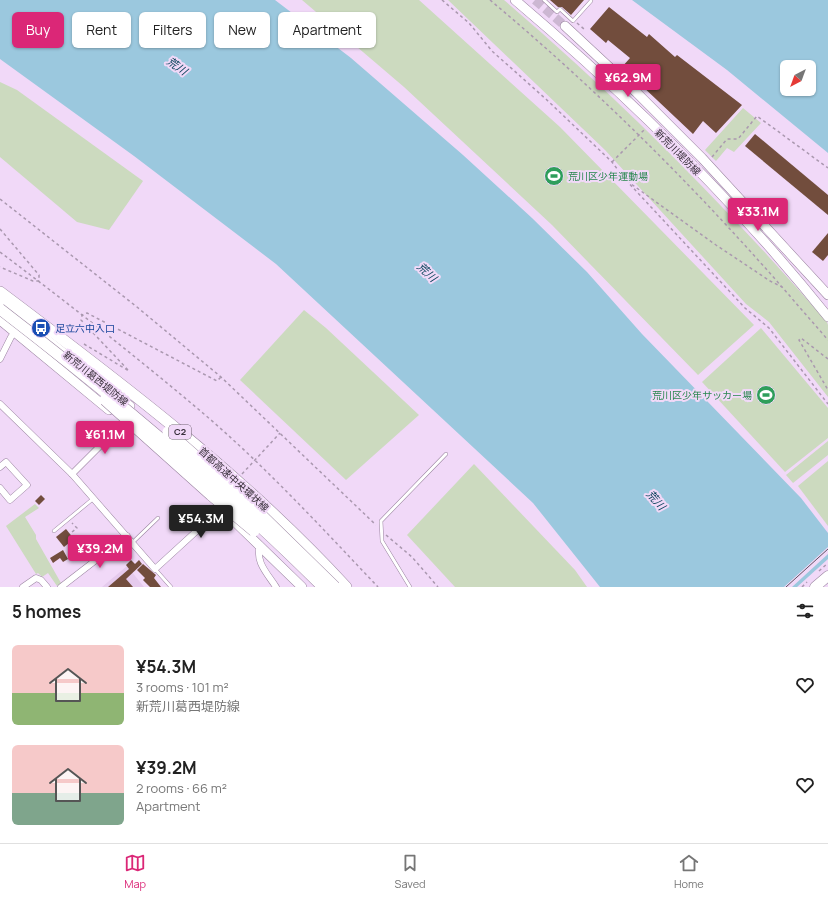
<!DOCTYPE html>
<meta charset="utf-8">
<style>
body{margin:0;font-family:Manrope,"Noto Sans JP",sans-serif;background:#f6f6f6;color:#222;height:100vh;display:flex;flex-direction:column;font-size:15px;white-space:nowrap}
*{box-sizing:border-box;margin:0}
p{font-size:13px;color:#767676}
.icon{flex:none;width:22px;height:22px;fill:none;stroke:currentColor;stroke-width:2;stroke-linecap:round;stroke-linejoin:round}
.map{position:relative;height:587px;overflow:hidden}
.details{display:flex;flex-direction:column;background:#fff;flex:1}
.details>*{flex:none}
.top-card{position:absolute;left:12px;top:12px;width:400px;height:36px;display:flex;gap:8px}
.needle{width:26px;rotate:221deg}
.buttons{position:absolute;left:780px;top:60px;display:grid;gap:8px}
.buttons a{display:grid;place-items:center;width:36px;height:36px;border-radius:6px;background:#fff;box-shadow:0 1px 3px #0004;font-size:20px}
.price{position:absolute;translate:-50% -34px;padding:0 9px;border-radius:4px;background:#db2777;color:#fff;font-size:13px;line-height:26px;filter:drop-shadow(0 1px 2px #0008)}
.price::after{content:'';position:absolute;left:50%;top:24px;width:12px;height:9px;margin-left:-6px;background:inherit;clip-path:polygon(0 0,100% 0,50% 100%)}
.price.current{background:#222;color:#fff}
ul{padding:0;list-style:none}
li{display:flex;align-items:center;gap:12px;height:100px;padding:0 12px}
li span{display:grid;place-items:center;flex:none;width:112px;height:80px;border-radius:6px;color:#555}
li>.icon{margin-inline-start:auto}
span .icon{width:48px;height:48px;fill:#fffc;stroke-width:1}
li b{font-size:17px}
h2{display:flex;justify-content:space-between;align-items:center;height:48px;padding:0 12px;font-size:17px}
.tag{padding:0 14px;border-radius:6px;background:#fff;box-shadow:0 1px 3px #0004;font-size:14px;line-height:36px}
.tag.current{background:#db2777;color:#fff}
.tab-bar{display:flex;justify-content:space-around;align-items:center;height:56px;border-top:1px solid #e0e0e0;background:#fff;font-size:11px;color:#767676}
.tab-bar a{display:grid;justify-items:center;gap:2px}
.tab-bar .current{color:#db2777}
.map>svg:first-child{display:block}
.built{fill:#e5caed}
.green{fill:#ccdabf}
.water{fill:#9bc8de;fill-rule:evenodd}
.pier{fill:#f1d9f8}
.building{fill:#724d3d}
.lines{fill:none;stroke-linecap:round;stroke-linejoin:round}
.secondary-tunnel{stroke:#ccb7d2;stroke-width:9;stroke-dasharray:9 4.5;stroke-linecap:butt}
.lane-casing{stroke:#9a84a0;stroke-width:4}
.street-casing{stroke:#9a84a0;stroke-width:7}
.secondary-casing{stroke:#9a84a0;stroke-width:10}
.primary-casing{stroke:#9a84a0;stroke-width:11}
.highway-casing{stroke:#9a84a0;stroke-width:12}
.path{stroke:#aa98af;stroke-width:1.5;stroke-dasharray:3 3;stroke-linecap:butt}
.lane{stroke:#fff;stroke-width:3}
.street{stroke:#fff;stroke-width:6}
.secondary{stroke:#fff;stroke-width:9}
.primary{stroke:#fff;stroke-width:10}
.highway{stroke:#fff;stroke-width:11}
.tram{stroke:#5f5362;stroke-width:1}
.highway-bridge-casing{stroke:#9a84a0;stroke-width:12;stroke-linecap:butt}
.highway-bridge{stroke:#fff;stroke-width:11}
.labels{text-anchor:middle;stroke-width:4;stroke-linejoin:round;paint-order:stroke}
.shield{fill:#f1d9f8;stroke:#706273;stroke-width:1}
.shield-label{font-size:9px;font-weight:bold;fill:#382f3a}
.street-label{font-size:10px;fill:#382f3a;stroke:#f1d9f8}
.leisure-label{font-size:10px;fill:#27864d;stroke:#f1d9f8;text-anchor:start}
.transit-label{font-size:10px;fill:#164399;stroke:#f1d9f8;text-anchor:start}
.water-label{font-size:11px;font-style:italic;fill:#003e55;stroke:#f1d9f8}
</style>
<div class="map">
<svg width="828" height="587" viewBox="0 0 828 587">
<rect width="100%" height="100%" fill="#f1d9f8"/>
<path class="built" d="M127,566l17,21h-42z"/>
<g class="green">
<path d="M302,0h117l141,127 194,198 -56,50 -146,-150 -148,-138z"/>
<path d="M448,0h56c117,100 222,206 323,322l1,3v72l-59,-75 -23,-18 -141,-154z"/>
<path d="M0,82l17,8 126,91 -34,49 -32,-8 -77,-65z"/>
<path d="M743,108l18,15 -27,29 -7,-4 -11,13 -11,-11z"/>
<path d="M304,310l22,18 93,87 -73,65 -106,-100z"/>
<path d="M761,328l67,80v30l-43,34 -83,-90z"/>
<path d="M828,441v14l-35,28 -7,-8z"/>
<path d="M828,461v65l-30,-40z"/>
<path d="M474,464l101,106 12,17h-132l-48,-52z"/>
<path d="M35,504l4,4 -14,9 11,18v4l25,44 -4,3 -9,-13 -6,4 -4,-4 -2,1 -30,-48z"/>
</g>
<g class="water">
<path d="M0,0h275l76,58 112,97 69,63 55,54 55,62 159,164 27,35v54h-228l-67,-84 -257,-239 -142,-108 -134,-97z"/>
<path d="M632,0h196v153l-101,-83zM787,67h22v22h-22z"/>
</g>
<g class="pier">
<path d="M828,547v7l-36,33h-8z"/>
<path d="M828,559v28h-31z"/>
</g>
<g class="building">
<path d="M550,0h34l-13,15 -9,-8h-4z"/>
<path d="M609,7l38,30 2,-3 26,23 2,-2 65,50 -26,28 -13,-12 -10,13 -71,-67 8,-9 -22,-18 -2,3 -16,-14z"/>
<path d="M755,134l73,61v20l-83,-69z"/>
<path d="M828,233v22l-5,6 -11,-9z"/>
<path d="M41,495l4,4 -6,6 -4,-4z"/>
<path d="M66,529l8,10 -10,8 -8,-10z"/>
<path d="M63,550l5,9 -5,3 -3,-4 -7,5 -3,-5z"/>
<path d="M131,560l4,4 4,-4 3,4 -16,15 7,8h-25l21,-18 -3,-4z"/>
<path d="M143,564l13,11 -2,3 7,9h-11l-7,-7 2,-2 -8,-8z"/>
</g>
<g class="lines">
<path class="secondary-tunnel" d="M535,0l30,26"/>
<defs>
<g id="lane">
<path d="M544,0l13,12 3,-3 13,12 18,-20"/>
<path d="M54,531l40,-33"/>
<path d="M133,542l25,-24"/>
<path d="M155,569l16,18"/>
<path d="M410,587l-28,-46 -1,-20 65,-67"/>
</g>
<g id="street">
<path d="M0,359l11,-22 6,-8"/>
<path d="M0,404l72,70 83,95 70,-64"/>
<path d="M0,467l6,-5 21,23 -17,15 -10,-12"/>
<path d="M72,474l52,-52"/>
<path d="M260,545c-5,17 7,28 16,42"/>
<path d="M23,587l13,-9 5,2 6,7"/>
<path d="M61,587l66,-51"/>
</g>
<g id="secondary">
<path d="M515,0c111,94 222,203 313,317"/>
<path d="M565,26l72,67 65,65 126,137"/>
<path d="M0,302l130,104"/>
<path d="M0,320l109,90"/>
<path d="M234,521l68,66"/>
</g>
<path id="primary" d="M815,587l13,-11"/>
<path id="highway" d="M0,292c121,91 243,183 346,295"/>
</defs>
<use href="#lane" class="lane-casing"/>
<use href="#street" class="street-casing"/>
<use href="#secondary" class="secondary-casing"/>
<use href="#primary" class="primary-casing"/>
<use href="#highway" class="highway-casing"/>
<g class="path">
<path d="M442,0l27,23 23,28 56,50 64,61 12,16 121,130 24,20 59,76"/>
<path d="M490,0c105,88 202,184 292,287"/>
<path d="M577,23l7,6 -2,2"/>
<path d="M712,157l15,-18h11l19,-23 71,52"/>
<path d="M612,162l33,-33"/>
<path d="M627,181l89,64 54,36 12,6 46,53"/>
<path d="M0,199l137,108 84,70 155,148"/>
<path d="M0,229l39,46v6h-6l-33,-14"/>
<path d="M0,252c69,52 138,106 204,162 62,53 118,114 174,173"/>
<path d="M84,344l45,27 -48,-51 1,-5 5,-2 130,68 4,-4"/>
<path d="M828,359l-27,-21 -2,2 29,50"/>
<path d="M242,474l38,-41"/>
<path d="M72,532l5,-4 -5,-5"/>
<path d="M386,535l26,22 26,30"/>
<path d="M819,571l9,-8"/>
<path d="M802,587l5,-5"/>
</g>
<use href="#lane" class="lane"/>
<use href="#street" class="street"/>
<use href="#secondary" class="secondary"/>
<use href="#primary" class="primary"/>
<use href="#highway" class="highway"/>
<path class="tram" d="M786,587l42,-38"/>
<defs>
<g id="highway-bridge">
<path d="M0,309c113,87 222,177 323,278"/>
<path d="M105,400l106,95 43,36"/>
<path d="M168,432l82,72 85,83"/>
</g>
</defs>
<use href="#highway-bridge" class="highway-bridge-casing"/>
<use href="#highway-bridge" class="highway-bridge"/>
</g>
<defs>
<symbol id="stadium-disc" viewBox="-11 -11 22 22"><circle r="9.5" fill="#2e9e5b" stroke="#f1d9f8"/><path d="M0-5a6.5 5 0 1 0 0 10a6.5 5 0 1 0 0-10ZM-3.5-1.8h7v3.6h-7Z" fill="#fff"/></symbol>
<symbol id="bus-disc" viewBox="-11 -11 22 22"><circle r="9.5" fill="#1a4fb4" stroke="#f1d9f8"/><path d="M-5-6H5V4H4V6H2V4H-2V6H-4V4H-5ZM-3.5-4V0h7V-4ZM-3.5 1.2v1.5H-2V1.2ZM2 1.2v1.5H3.5V1.2Z" fill="#fff"/></symbol>
</defs>
<g fill-rule="evenodd">
<use href="#stadium-disc" x="543" y="165" width="22" height="22"/>
<use href="#bus-disc" x="30" y="317" width="22" height="22"/>
<use href="#stadium-disc" x="755" y="384" width="22" height="22"/>
</g>
<g class="labels">
<rect class="shield" x="169" y="425" width="22" height="14" rx="3"/>
<g class="shield-label">
<text x="180" y="435">C2</text>
</g>
<g class="street-label">
<text transform="translate(678 152) rotate(45)" y="4">新荒川堤防線</text>
<text transform="translate(96 378) rotate(39)" y="4">新荒川葛西堤防線</text>
<text transform="translate(234 479) rotate(42)" y="4">首都高速中央環状線</text>
</g>
<g class="leisure-label">
<text x="568" y="180">荒川区少年運動場</text>
<text x="752" y="399" text-anchor="end">荒川区少年サッカー場</text>
</g>
<g class="transit-label">
<text x="55" y="332">足立六中入口</text>
</g>
<g class="water-label">
<text transform="translate(177 66) rotate(35)" y="4">荒川</text>
<text transform="translate(427 272) rotate(43)" y="4">荒川</text>
<text transform="translate(656 500) rotate(48)" y="4">荒川</text>
</g>
</g>
</svg>
<div class="buttons">
<a><svg class="needle" viewBox="-14 -14 28 28"><path d="M0-13l5 13h-10z" fill="#e53935"/><path d="M0 13l5-13h-10z" fill="#767676"/></svg></a>
</div>
<b class="price" style="left:628px;top:98px">¥62.9M</b>
<b class="price" style="left:758px;top:232px">¥33.1M</b>
<b class="price" style="left:105px;top:455px">¥61.1M</b>
<b class="price current" style="left:201px;top:539px">¥54.3M</b>
<b class="price" style="left:100px;top:569px">¥39.2M</b>
<div class="top-card">
<a class="tag current">Buy</a>
<a class="tag">Rent</a>
<a class="tag">Filters</a>
<a class="tag">New</a>
<a class="tag">Apartment</a>
</div>
</div>
<section class="details">
<h2>5 homes<svg class="icon" aria-label="filters" viewBox="0 0 24 24"><path d="M4 7h16M4 17h16"/><circle cx="9" cy="7" r="2"/><circle cx="15" cy="17" r="2"/></svg></h2>
<ul>
<li><span style="background:linear-gradient(#f6c9c9 60%,#8fb573 0)"><svg class="icon" aria-label="home" viewBox="0 0 24 24"><path d="M3 11l9-7 9 7M6 9v11h12V9"/></svg></span><div><b>¥54.3M</b><p>3 rooms · 101 m²</p><p>新荒川葛西堤防線</p></div><svg class="icon" aria-label="heart" viewBox="0 0 24 24"><path d="M12 20l-8-8c-3-5 5-10 8-4 3-6 11-1 8 4z"/></svg></li>
<li><span style="background:linear-gradient(#f6c9c9 60%,#7fa58c 0)"><svg class="icon" aria-label="home" viewBox="0 0 24 24"><path d="M3 11l9-7 9 7M6 9v11h12V9"/></svg></span><div><b>¥39.2M</b><p>2 rooms · 66 m²</p><p>Apartment</p></div><svg class="icon" aria-label="heart" viewBox="0 0 24 24"><path d="M12 20l-8-8c-3-5 5-10 8-4 3-6 11-1 8 4z"/></svg></li>
</ul>
</section>
<nav class="tab-bar">
<a class="current"><svg class="icon" aria-label="map" viewBox="0 0 24 24"><path d="M3 6l6-2 6 2 6-2v14l-6 2-6-2-6 2zM9 4v14M15 6v14"/></svg>Map</a>
<a><svg class="icon" aria-label="saved" viewBox="0 0 24 24"><path d="M7 4h10v16l-5-4-5 4z"/></svg>Saved</a>
<a><svg class="icon" aria-label="home" viewBox="0 0 24 24"><path d="M3 11l9-7 9 7M6 9v11h12V9"/></svg>Home</a>
</nav>
